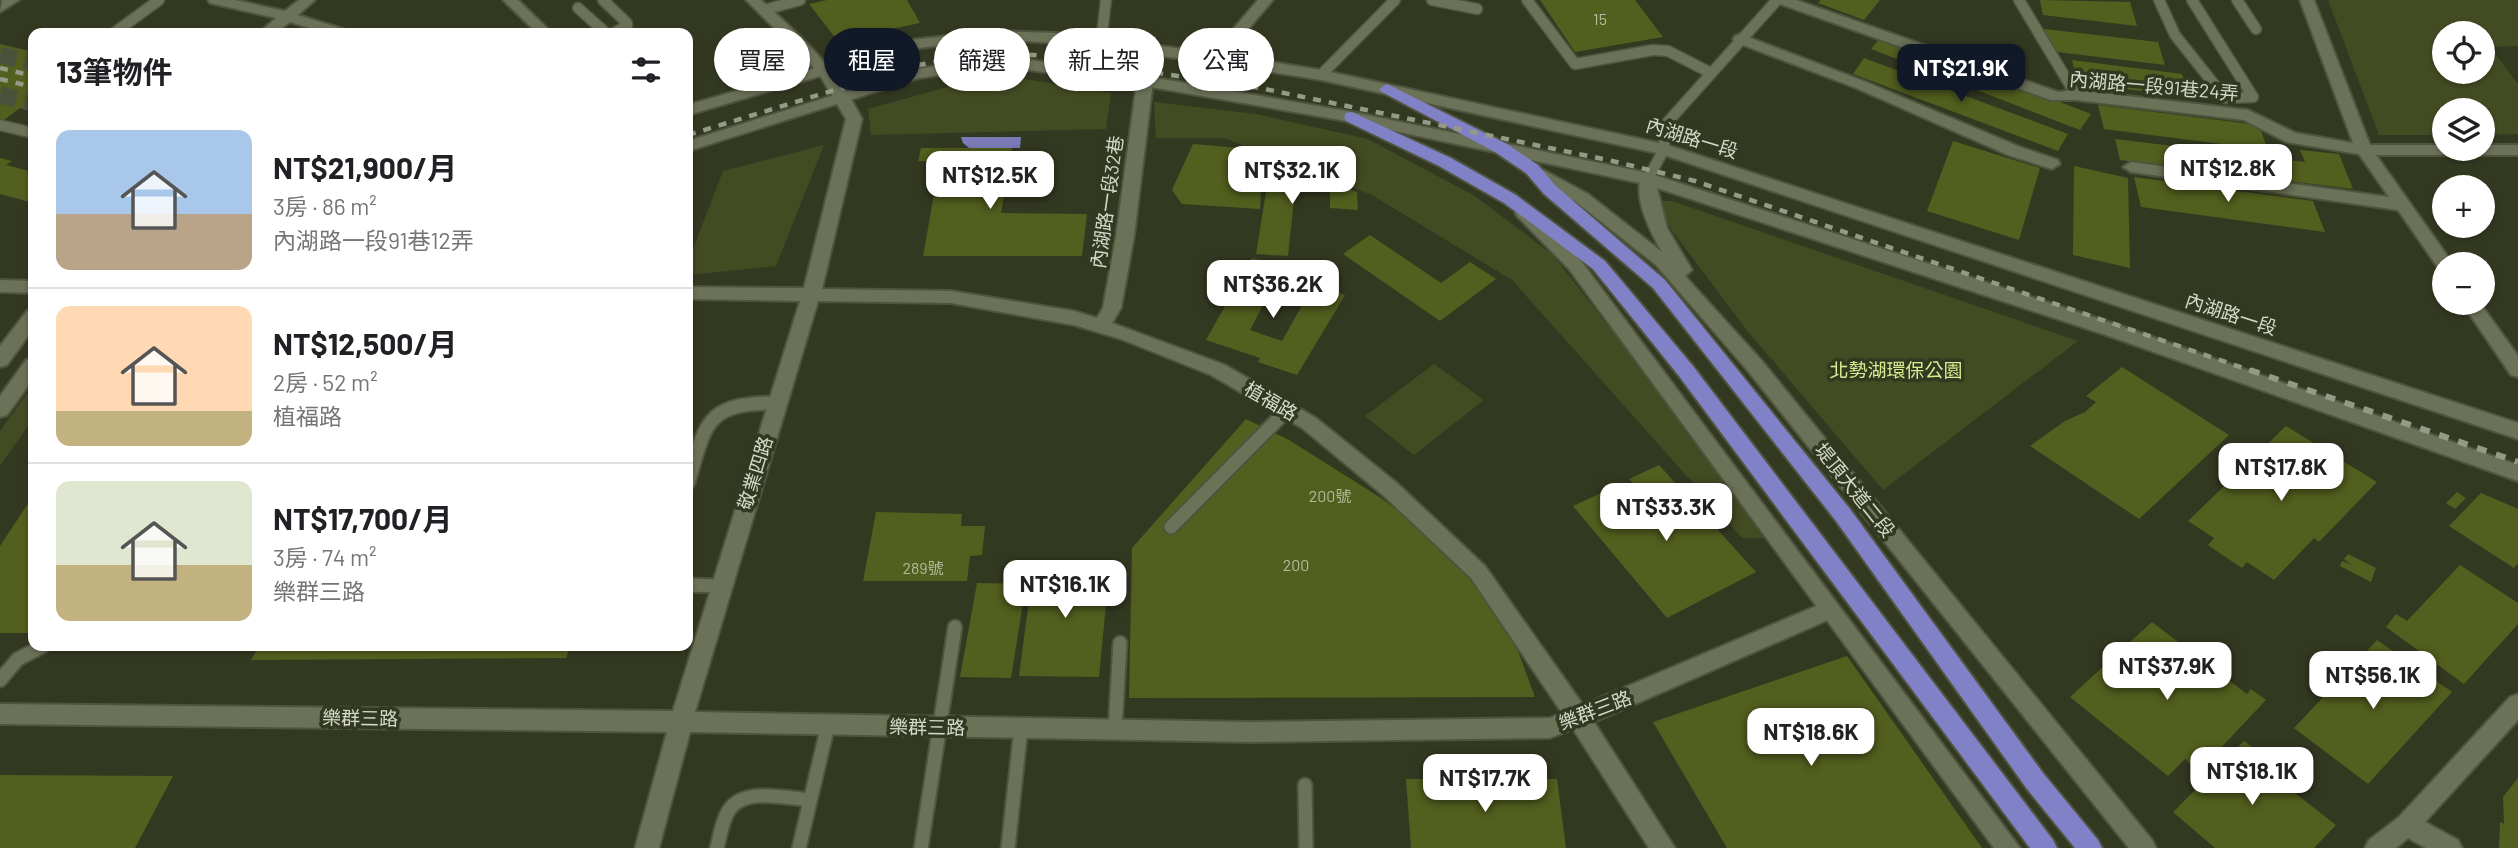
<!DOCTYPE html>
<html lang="zh-TW">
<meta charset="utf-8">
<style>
body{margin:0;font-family:Barlow,"Noto Sans TC",sans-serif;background:#f6f6f6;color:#202124;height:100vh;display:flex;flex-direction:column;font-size:26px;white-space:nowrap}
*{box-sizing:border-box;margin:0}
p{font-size:23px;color:#757577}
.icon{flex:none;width:38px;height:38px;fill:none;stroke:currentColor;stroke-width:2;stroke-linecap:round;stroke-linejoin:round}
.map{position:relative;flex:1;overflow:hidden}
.panel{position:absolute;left:28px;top:28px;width:665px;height:623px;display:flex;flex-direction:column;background:#fff;border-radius:14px;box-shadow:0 2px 5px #0004}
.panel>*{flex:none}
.hud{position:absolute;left:714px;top:28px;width:665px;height:63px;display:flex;gap:14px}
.buttons{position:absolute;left:2432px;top:21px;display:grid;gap:14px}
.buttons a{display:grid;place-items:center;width:63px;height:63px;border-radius:50%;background:#fff;box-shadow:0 2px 5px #0004;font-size:35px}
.price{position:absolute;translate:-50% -60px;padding:0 16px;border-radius:14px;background:#fff;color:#222;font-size:23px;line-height:46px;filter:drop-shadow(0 2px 4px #0008)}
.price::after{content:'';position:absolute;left:50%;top:42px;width:21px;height:16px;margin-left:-10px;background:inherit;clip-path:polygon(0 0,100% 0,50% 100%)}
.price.current{background:#111827;color:#fff}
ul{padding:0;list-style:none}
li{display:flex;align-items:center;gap:21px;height:175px;padding:0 28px}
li+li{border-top:2px solid #e0e0e0}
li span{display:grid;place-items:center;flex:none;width:196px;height:140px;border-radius:14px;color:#555}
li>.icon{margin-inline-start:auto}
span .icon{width:84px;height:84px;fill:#fffc;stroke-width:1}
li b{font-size:30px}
h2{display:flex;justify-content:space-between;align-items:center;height:84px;padding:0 28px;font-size:30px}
.tag{padding:0 24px;border-radius:32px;background:#fff;box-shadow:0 2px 5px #0004;font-size:24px;line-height:63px}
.tag.current{background:#111827;color:#fff}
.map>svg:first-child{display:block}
.green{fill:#424b22;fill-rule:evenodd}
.water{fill:#7a7bb7}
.building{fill:#525f1e}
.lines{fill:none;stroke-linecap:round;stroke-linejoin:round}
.secondary-tunnel{stroke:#4b513a;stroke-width:17;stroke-dasharray:17 8;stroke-linecap:butt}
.service-far1-casing{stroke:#4f543e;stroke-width:13}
.service-casing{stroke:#4f543e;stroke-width:17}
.minor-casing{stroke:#4f543e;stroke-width:4}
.tertiary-casing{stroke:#4f543e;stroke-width:4}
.secondary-casing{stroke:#4f543e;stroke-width:4}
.trunk-casing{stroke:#4f543e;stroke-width:4}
.service-far1{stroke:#6b7258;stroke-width:10}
.service{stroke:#6b7258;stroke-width:13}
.minor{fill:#6b7258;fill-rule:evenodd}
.tertiary{fill:#6b7258;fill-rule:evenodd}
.secondary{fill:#6b7258;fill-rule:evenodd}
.trunk{fill:#8081c7;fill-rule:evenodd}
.rail-far1{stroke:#959a87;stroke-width:4.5;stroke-dasharray:8 8;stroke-linecap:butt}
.rail{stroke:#959a87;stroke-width:6;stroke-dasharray:10 10;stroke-linecap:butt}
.labels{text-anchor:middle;stroke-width:7;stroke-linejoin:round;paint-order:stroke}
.number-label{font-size:16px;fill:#b4ba9f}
.street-label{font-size:19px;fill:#d5d9ca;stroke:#333921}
.park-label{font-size:19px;fill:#d5ec8f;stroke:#333921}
</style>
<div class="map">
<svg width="2518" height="848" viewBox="0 0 2518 848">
<rect width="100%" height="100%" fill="#333921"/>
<g class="green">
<path d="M2328,0h190v46l-28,1 28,37v50l-35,1v-25h-38v25h-66zM2445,33h38v39h-38z"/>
<path d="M1024,79l87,14 -5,36 -235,6 -3,-26 101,-28z"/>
<path d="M1154,102l102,12 112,25 107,57 78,59 87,112 124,171h-22l-230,-258 -140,-85 -148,-57h-68z"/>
<path d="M824,145l-48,121 -88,9v-13l35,-91z"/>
<path d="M1659,201h13l406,140 -195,149 -138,-162 -86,-115z"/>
<path d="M1434,364l50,36 -70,55 -49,-39z"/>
<path d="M33,385v34l-33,47v-35z"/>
</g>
<path class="water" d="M961,137h60l-1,11h-51l-6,-5z"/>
<g class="building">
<path d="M827,0h80l13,23 -83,17 -28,-36z"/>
<path d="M1540,0h95l28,37 -88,15z"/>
<path d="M1821,0h59l-16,20 -46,-17z"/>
<path d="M2040,0l90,2 7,24 -94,-11z"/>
<path d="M2044,29l114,13 7,23 -116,-14z"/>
<path d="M1883,34l208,80 -11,16 -209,-81z"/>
<path d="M0,44l33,8v59l-13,-3 -20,15z"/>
<path d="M1864,58l118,44 86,32 -10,17 -205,-77z"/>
<path d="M2072,60l110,14 7,23 -112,-14z"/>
<path d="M2098,105l161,20 9,25 -164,-21z"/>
<path d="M2115,139l190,23 -5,-12 39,4 14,35 -233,-29z"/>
<path d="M1953,141l87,27 -21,72 -92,-29z"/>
<path d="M1193,144l70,6 -3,59 -78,-5 -10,-14z"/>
<path d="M921,148h91l-11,65 86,1 -5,42h-159l17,-95h-22z"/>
<path d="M0,158l12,3 -6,4 27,7v31l-33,-9z"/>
<path d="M1271,161l86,31 1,18 -28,-2v-16l-34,-11 -8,75 -32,-2z"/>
<path d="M2074,166l54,12 2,90 -57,-13z"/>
<path d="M2134,177l179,24 12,31 -184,-25z"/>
<path d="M1370,235l71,48 29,-21 26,17 -56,42 -97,-67z"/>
<path d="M1252,258l31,8 -33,64 32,11 32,-57 31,11 -48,80 -39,-13 2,-4 -54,-18z"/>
<path d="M2122,367l107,68 -90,84 -109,-73 35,-25 20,-9 11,-10 -10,-6z"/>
<path d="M1246,419l43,21 92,58 56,43 41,40 36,59 21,57 -406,1 3,-150z"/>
<path d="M2286,426l91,56 -58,60 -5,-4 -40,42 -27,-18 -5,6 -30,-20 -4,-3 6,-7 -26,-17z"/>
<path d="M1659,465l97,107 -89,46 -94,-112 39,-18 24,28 18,-9 -25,-28z"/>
<path d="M2457,492l9,6 -11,11 -9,-6z"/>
<path d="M2481,493l37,16v54l-4,5 -65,-42z"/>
<path d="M33,496v137h-33v-87z"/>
<path d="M876,512l86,2 -1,12h24l-3,29 -12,1 -3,25h-104z"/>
<path d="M2348,554l28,14 -5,14 -31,-16 2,-5 10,4 -8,-6z"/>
<path d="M1034,562l76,1 -11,114 -80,-1z"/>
<path d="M2460,565l58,38v21l-54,60 -78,-57 10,-13 11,7z"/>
<path d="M977,583l49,1 -15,94 -51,-1z"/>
<path d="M2152,622l91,69 4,3 4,-5 15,11 -67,71 -14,-12 -17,17 -98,-79z"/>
<path d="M2377,640l75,52 -84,92 -74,-56z"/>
<path d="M259,646h311l-4,12 -315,2z"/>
<path d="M1847,656l135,192h-255l-74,-126z"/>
<path d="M2244,741l51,37 -8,9 49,38 -22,23h-99l-42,-36z"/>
<path d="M0,775l173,1 -38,72h-135z"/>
<path d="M2518,778v70h-19l1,-26 4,2 -1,-27z"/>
<path d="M1406,779h151l9,69h-155z"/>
</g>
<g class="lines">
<g class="secondary-tunnel">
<path d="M0,55l33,8"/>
<path d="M0,95l33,8"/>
</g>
<defs>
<g id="service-far1">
<path d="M603,0l24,23v3l-13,7"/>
<path d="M1432,0l45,9"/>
<path d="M1527,0l48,64 78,-14 15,1 43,22"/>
<path d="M2019,0l57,95"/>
<path d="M2159,0l16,35 50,63 28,-1 -61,-97"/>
<path d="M2237,0l19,29"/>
<path d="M578,8l28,25"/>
<path d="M764,10l36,-10"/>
<path d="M114,33l45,-33"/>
<path d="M1101,43l5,-43"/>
<path d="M1321,75l74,-75"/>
<path d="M0,125l33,8"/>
<path d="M1648,179l16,-30 1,-24 112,-125"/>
</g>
<g id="service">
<path d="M688,483c18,-61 18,-80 88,-80"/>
<path d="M1171,527l116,-117"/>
<path d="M688,585l34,1"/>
<path d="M0,680l18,-21 25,-13"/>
<path d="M1115,730l5,-87"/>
<path d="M1305,785l1,63"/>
<path d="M717,848c3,-13 5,-27 12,-38 15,-23 58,-12 81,-10"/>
<path d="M799,848l29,-123"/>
<path d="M921,848l34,-221"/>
<path d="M1008,848l13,-120"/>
</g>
<g id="minor">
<path d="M2,0h17l-19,12z"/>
<path d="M208,0h27l50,11 14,-11h16l-17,15 48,15 2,3h-22l-36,-11 -15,11h-16l17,-15 -66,-15z"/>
<path d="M503,0h15l34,33h-15z"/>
<path d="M746,0h15c40,36 77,70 101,119l-40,170 129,2 123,20 23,7 6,-10 13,-72 21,-155 8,-5 5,2 3,3 -19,155 -13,72 -9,15 113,42 91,53 82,66 87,82 98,139 238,-101 8,-3 8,3 3,6 -3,6 -243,106 81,126h-26l-76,-119 -23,9 -300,4 -560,-10 -31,116h-24l32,-116 -667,-8v-20l673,7 127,-410 -112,-2v-12l116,1 42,-169 -28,-47zM818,301l133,2 123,22 47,14 90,36 91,53 82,68 87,82 91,135 -12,5 -300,4 -555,-10z"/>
<path d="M1775,0h21l262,92 18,-2 172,20 48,23 57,10 -53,-143h14l56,145h75v4h38v-4h35v10h-142l75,106 2,3h-8v7l-6,-2 -41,-59 -267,-38 -8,-5 8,-5 258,35 -30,-43 -73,-12 -42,-22 -168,-20h-25l-274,-97z"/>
<path d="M1740,34l126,48 154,65 38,13 2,4 -8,5 -44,-14 -152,-67 -121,-46 -2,-3 2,-3z"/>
<path d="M0,280l33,1v12l-33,-1z"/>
<path d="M2462,303h18l38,53v21l-7,-2z"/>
<path d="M2518,694v26l-93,102 33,18 4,8h-36l-18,-10 -12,10h-31l4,-8 30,-23 111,-120z"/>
</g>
<g id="tertiary">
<path d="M1258,0h15l-52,61h-10l-3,-3 3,-3z"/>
<path d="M1532,164l56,30 74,58c-11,-19 -30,-55 -20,-77h12l13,53 25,42 -7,6 77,85 390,479 4,8h-27l-381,-477 -92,-106 -80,-63 -50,-29 -2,-4 2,-4z"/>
<path d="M1523,206l6,2 52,53 439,587h-26l-425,-579 -52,-53 -2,-4z"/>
<path d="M33,309v20l-26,36 -7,2v-21l27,-35z"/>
<path d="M33,358v21l-26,36 -7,2v-21l26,-36z"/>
</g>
<g id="secondary">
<path d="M990,31l66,2 160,20 105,17 343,74 854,279v16l-857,-285 -340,-74 -105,-17 -160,-20 -66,-4 -78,10 -224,66v-10l223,-65z"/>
<path d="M1022,59l123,17 207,36 296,61 470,152 400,140v16l-412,-146 -461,-151 -293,-62 -207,-36 -123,-17 -54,2 -49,7 -231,73v-10l229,-72 51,-8z"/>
</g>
<g id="trunk">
<path d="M1387,84l120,60 31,21 18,21 109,94 185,229 193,264 55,67 4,8h-27l-48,-59 -191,-268 -183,-233 -109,-94 -18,-21 -31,-21 -113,-60 -3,-3z"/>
<path d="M1352,112l99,46 65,37 89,66 88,105 360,474 4,8h-27l-351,-472 -86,-107 -89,-66 -65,-37 -93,-45 -2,-4 2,-4z"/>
</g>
</defs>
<use href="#service-far1" class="service-far1-casing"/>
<use href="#service" class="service-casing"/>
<use href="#minor" class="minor-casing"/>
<use href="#tertiary" class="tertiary-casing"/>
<use href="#secondary" class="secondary-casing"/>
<use href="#trunk" class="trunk-casing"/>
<use href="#service-far1" class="service-far1"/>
<use href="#service" class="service"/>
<use href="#minor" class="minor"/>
<use href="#tertiary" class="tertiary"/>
<use href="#secondary" class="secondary"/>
<use href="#trunk" class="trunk"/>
<g class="rail-far1">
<path d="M0,68l33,8"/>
<path d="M0,79l33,8"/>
<path d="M688,135l225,-69 66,-12 55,1 226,33 348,72 87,21 560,191"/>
</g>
<path class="rail" d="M2250,370l268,92"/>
</g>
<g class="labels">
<g class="number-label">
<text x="1600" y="25">15</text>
<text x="1330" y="502">200號</text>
<text x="1296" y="571">200</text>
<text x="923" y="574">289號</text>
</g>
<g class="street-label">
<text transform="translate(2154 86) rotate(5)" y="7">內湖路一段91巷24弄</text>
<text transform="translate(1692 138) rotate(17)" y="7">內湖路一段</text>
<text transform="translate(1107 202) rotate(-82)" y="7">內湖路一段32巷</text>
<text transform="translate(2231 314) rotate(18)" y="7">內湖路一段</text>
<text transform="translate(1271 401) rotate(30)" y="7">植福路</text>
<text transform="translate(755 473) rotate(-73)" y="7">敬業四路</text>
<text transform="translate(1855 490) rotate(51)" y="7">堤頂大道二段</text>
<text transform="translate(1595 710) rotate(-21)" y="7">樂群三路</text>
<text transform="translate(360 718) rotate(1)" y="7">樂群三路</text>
<text transform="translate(927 727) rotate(1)" y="7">樂群三路</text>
</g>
<g class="park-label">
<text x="1896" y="377">北勢湖環保公園</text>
</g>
</g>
</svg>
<div class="buttons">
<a><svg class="icon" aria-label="locate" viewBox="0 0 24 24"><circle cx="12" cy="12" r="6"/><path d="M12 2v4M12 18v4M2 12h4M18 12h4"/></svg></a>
<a><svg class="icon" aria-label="layers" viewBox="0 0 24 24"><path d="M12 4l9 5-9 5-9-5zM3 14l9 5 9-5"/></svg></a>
<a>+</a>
<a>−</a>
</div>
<b class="price current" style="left:1961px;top:104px">NT$21.9K</b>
<b class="price" style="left:2228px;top:204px">NT$12.8K</b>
<b class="price" style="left:1292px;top:206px">NT$32.1K</b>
<b class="price" style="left:990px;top:211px">NT$12.5K</b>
<b class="price" style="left:1273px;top:320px">NT$36.2K</b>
<b class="price" style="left:2281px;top:503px">NT$17.8K</b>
<b class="price" style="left:1666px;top:543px">NT$33.3K</b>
<b class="price" style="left:1065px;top:620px">NT$16.1K</b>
<b class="price" style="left:2167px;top:702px">NT$37.9K</b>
<b class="price" style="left:2373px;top:711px">NT$56.1K</b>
<b class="price" style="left:1811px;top:768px">NT$18.6K</b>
<b class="price" style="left:2252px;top:807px">NT$18.1K</b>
<b class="price" style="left:1485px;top:814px">NT$17.7K</b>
<div class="hud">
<a class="tag">買屋</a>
<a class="tag current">租屋</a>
<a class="tag">篩選</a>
<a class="tag">新上架</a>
<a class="tag">公寓</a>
</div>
<section class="panel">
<h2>13筆物件<svg class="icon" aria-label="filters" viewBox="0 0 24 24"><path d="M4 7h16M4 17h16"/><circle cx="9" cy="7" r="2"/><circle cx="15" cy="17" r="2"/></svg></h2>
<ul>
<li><span style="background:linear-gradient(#a9c7e8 60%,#b9a48a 0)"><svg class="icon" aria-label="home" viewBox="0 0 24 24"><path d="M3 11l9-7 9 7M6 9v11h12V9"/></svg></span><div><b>NT$21,900/月</b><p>3房 · 86 m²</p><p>內湖路一段91巷12弄</p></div></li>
<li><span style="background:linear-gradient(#ffd9b3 75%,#c2b280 0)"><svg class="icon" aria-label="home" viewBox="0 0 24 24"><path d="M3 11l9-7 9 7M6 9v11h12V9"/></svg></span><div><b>NT$12,500/月</b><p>2房 · 52 m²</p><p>植福路</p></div></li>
<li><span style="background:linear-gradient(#dfe7d0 60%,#c2b280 0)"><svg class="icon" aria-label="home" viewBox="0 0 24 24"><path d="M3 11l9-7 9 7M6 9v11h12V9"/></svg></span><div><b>NT$17,700/月</b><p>3房 · 74 m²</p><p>樂群三路</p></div></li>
</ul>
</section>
</div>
